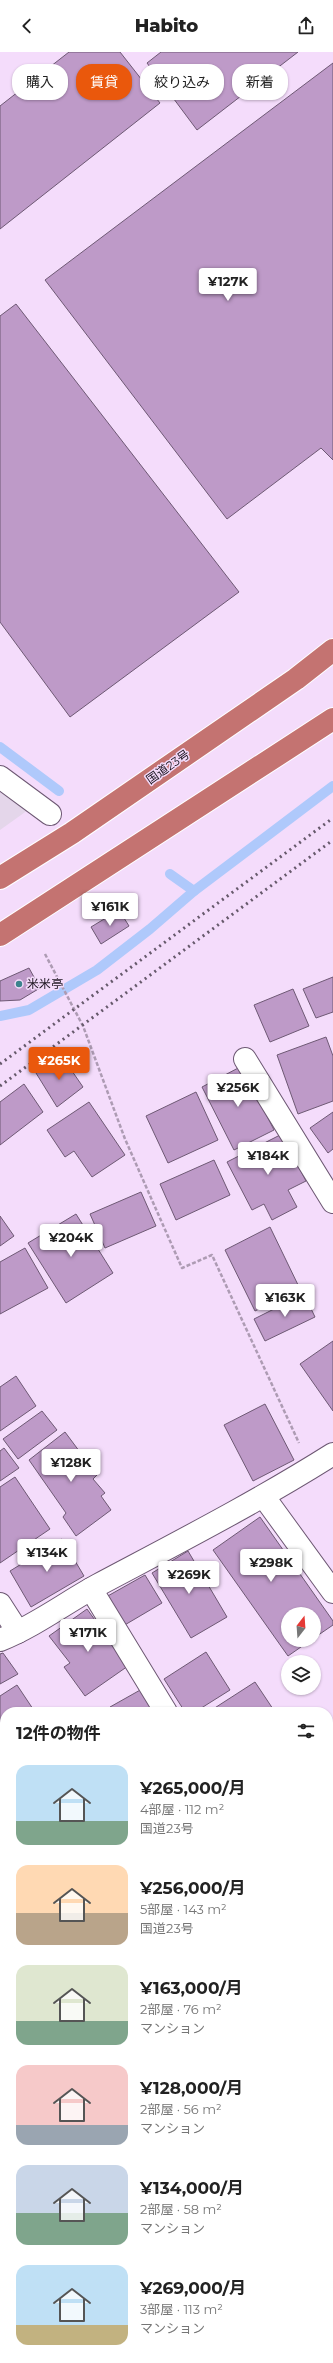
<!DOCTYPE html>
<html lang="ja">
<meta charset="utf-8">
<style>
body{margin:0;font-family:Montserrat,"Noto Sans JP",sans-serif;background:#f6f6f6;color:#222;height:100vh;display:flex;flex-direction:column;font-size:15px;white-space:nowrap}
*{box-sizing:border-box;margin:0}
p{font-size:13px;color:#767676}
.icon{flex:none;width:22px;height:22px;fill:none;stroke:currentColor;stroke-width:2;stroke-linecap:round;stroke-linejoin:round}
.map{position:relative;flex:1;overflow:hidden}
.panel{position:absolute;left:0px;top:1655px;width:333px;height:656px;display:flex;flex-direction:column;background:#fff;border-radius:16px 16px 0 0;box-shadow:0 1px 3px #0004}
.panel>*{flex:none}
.top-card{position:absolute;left:12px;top:12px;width:309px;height:36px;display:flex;gap:8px}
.needle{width:26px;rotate:17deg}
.controls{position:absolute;left:281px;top:1555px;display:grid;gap:8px}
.controls a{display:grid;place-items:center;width:40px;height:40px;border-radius:50%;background:#fff;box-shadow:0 1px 3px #0004;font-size:20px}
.price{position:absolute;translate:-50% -34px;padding:0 9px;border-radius:4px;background:#fff;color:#222;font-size:13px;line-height:26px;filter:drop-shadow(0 1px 2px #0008)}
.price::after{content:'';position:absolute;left:50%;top:24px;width:12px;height:9px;margin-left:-6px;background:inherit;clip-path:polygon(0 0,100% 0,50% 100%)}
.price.on{background:#ea580c;color:#fff}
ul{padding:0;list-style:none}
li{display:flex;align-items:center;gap:12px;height:100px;padding:0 16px}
li span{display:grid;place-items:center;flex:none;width:112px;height:80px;border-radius:12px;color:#555}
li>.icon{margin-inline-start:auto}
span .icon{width:48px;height:48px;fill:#fffc;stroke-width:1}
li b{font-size:17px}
h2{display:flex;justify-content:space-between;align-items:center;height:48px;padding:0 16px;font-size:17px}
.chip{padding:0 14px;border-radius:16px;background:#fff;box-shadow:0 1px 3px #0004;font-size:14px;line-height:36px}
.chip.on{background:#ea580c;color:#fff}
header{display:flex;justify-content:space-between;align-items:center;height:52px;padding:0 16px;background:#fff;font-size:18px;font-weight:800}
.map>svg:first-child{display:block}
.commercial{fill:#e4d6ea}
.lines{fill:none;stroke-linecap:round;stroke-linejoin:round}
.stream{stroke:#afc9fb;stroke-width:10}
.building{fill:#be9ac8;stroke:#6e5974}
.minor-casing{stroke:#6d5873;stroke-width:24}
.highway-casing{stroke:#fff;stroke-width:24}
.path{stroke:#ad9bb3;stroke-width:2.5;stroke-dasharray:4 2;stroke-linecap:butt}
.minor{stroke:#fff;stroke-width:22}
.highway{stroke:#c47371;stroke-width:22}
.rail{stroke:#66596b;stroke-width:3;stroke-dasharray:2 4;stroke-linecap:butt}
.poi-dot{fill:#3c838d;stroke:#f4dcfb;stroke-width:1.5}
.labels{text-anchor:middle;stroke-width:3;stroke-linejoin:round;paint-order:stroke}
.street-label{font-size:12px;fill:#1d1520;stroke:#f4dcfb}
.poi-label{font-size:12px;fill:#1d1520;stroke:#f4dcfb;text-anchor:start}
</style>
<header><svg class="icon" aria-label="back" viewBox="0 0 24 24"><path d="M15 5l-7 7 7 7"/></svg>Habito<svg class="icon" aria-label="share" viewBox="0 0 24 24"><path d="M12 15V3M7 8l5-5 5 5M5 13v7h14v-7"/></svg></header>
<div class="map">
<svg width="333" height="2311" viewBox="0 0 333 2311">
<rect width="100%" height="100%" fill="#f4dcfb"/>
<path class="commercial" d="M0,738l28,20 -28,20z"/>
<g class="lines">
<g class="stream">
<path d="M0,695l59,44"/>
<path d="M170,822l24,17 139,-105"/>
<path d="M0,964l29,-6 68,-40 53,-41 44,-38"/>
</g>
</g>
<g class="building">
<path d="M69,0h51l40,51 -160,126v-123z"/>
<path d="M161,0h137l-101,78 -50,-67z"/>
<path d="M333,11v397l-12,-12 -94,71 -182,-239z"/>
<path d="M16,252l223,288 -169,125 -70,-95v-306z"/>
<path d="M119,858l10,16 -28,18 -10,-17z"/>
<path d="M29,916l11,20 -20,12 -20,1v-20z"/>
<path d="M333,925v35l-17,6 -13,-29z"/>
<path d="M293,937l16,37 -39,16 -16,-37z"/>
<path d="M326,985l7,19v45l-35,13 -21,-59z"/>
<path d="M61,1003l22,32 -26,20 -21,-34z"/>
<path d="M242,1014l32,64 -40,20 -32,-63z"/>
<path d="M24,1032l19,28 -43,33v-43z"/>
<path d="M196,1040l22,48 -50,23 -22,-47z"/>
<path d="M89,1050l36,53 -33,22 -18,-26 -9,6 -18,-27z"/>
<path d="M333,1060v37l-5,4 -18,-25z"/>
<path d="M282,1082l24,47 -18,9 9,17 -25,13 -8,-16 -12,6 -25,-48z"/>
<path d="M214,1108l16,35 -54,25 -16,-36z"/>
<path d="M141,1140l15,34 -51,22 -15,-34z"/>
<path d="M76,1162l37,59 -47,30 -38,-60z"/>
<path d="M0,1164l14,20 -14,10z"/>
<path d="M270,1175l30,62 -45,22 -30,-61z"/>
<path d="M25,1196l23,40 -48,26v-52z"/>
<path d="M304,1242l11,23 -50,24 -11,-22z"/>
<path d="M333,1289v70l-33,-47z"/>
<path d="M16,1324l20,30 -36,25v-44z"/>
<path d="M265,1352l29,56 -41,21 -29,-56z"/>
<path d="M42,1359l15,19 -39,29 -15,-20z"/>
<path d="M65,1380l32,43 -4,4 12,14 -4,3 10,14 -35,26 -13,-19 3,-4 -37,-53z"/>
<path d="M4,1396l15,20 -19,13v-30z"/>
<path d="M15,1425l35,52 -50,34v-76z"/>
<path d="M260,1465l73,104v4l-19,13v-24h-26v26h23l-23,16 -75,-106z"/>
<path d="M62,1487l22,37 -53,31 -21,-36z"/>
<path d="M188,1499l39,66 -36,21 -39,-65z"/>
<path d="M145,1523l17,28 -39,23 -17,-29z"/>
<path d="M87,1557l41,57 -43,30 -21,-29 6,-4 -21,-27z"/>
<path d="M206,1600l24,38 -35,22h-10l-21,-33z"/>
<path d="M3,1601l15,21 -18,10v-30z"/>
<path d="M255,1630l20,30h-65v-1z"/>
<path d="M17,1633l18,27h-30v61l-2,2 -3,-5v-74z"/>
<path d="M142,1637l12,23h-41l-3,-5z"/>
<path d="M333,1681v41l-5,3v-41z"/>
<path d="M333,1756v25l-5,4v-26z"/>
<path d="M333,1791v33l-5,-6v-23z"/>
<path d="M0,1823l5,7v15l-5,4z"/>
<path d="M333,1837v17l-5,4v-17z"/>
<path d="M5,1855v88l-5,-7v-78z"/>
<path d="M333,1943v32l-5,3v-32z"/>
<path d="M5,1966v23l-5,-6v-13z"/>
<path d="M0,2027l5,7v3l-5,4z"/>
<path d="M5,2049v57l-5,4v-57z"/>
<path d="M328,2274l5,7v30h-32l-4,-5h31z"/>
<path d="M49,2306h30l4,5h-41z"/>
<path d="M161,2306h51l-7,5h-40z"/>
</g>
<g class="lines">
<defs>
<g id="minor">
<path d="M0,725l50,37"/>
<path d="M245,1007l88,143"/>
<path d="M264,1445l69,95"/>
<path d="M91,1537l75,123"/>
<path d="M0,1552l18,28"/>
<path d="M0,1588c35,-14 65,-37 98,-55 79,-42 159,-83 235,-131"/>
<path d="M0,1807l5,7"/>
<path d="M0,2014l5,6"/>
<path d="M328,2076l5,-3"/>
<path d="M328,2107l5,8"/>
<path d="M233,2306l3,5"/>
<path d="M10,2311l9,-5"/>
</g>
<g id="highway">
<path d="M0,826l72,-45 224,-154 37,-29"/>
<path d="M0,883l333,-216"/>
</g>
</defs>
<use href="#minor" class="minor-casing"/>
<use href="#highway" class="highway-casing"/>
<path class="path" d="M45,902l38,72 42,113 57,129 30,-13 87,188"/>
<use href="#minor" class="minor"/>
<use href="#highway" class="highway"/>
<g class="rail">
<path d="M0,1012l333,-246"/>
<path d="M0,1034l333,-246"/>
</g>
</g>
<circle class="poi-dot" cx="19" cy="932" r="4"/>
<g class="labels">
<g class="street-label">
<text transform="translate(168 715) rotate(-35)" y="4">国道23号</text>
</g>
<g class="poi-label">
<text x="27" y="936">米米亭</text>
</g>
</g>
</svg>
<div class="controls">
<a><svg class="needle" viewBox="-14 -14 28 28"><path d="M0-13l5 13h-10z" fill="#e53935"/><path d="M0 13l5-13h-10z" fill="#767676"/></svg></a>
<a><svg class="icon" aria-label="layers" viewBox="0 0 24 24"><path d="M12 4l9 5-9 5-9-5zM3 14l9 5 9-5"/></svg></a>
</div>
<b class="price" style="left:228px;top:250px">¥127K</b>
<b class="price" style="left:110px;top:875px">¥161K</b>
<b class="price on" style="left:59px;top:1029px">¥265K</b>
<b class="price" style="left:238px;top:1056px">¥256K</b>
<b class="price" style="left:268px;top:1124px">¥184K</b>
<b class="price" style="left:71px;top:1206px">¥204K</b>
<b class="price" style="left:285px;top:1266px">¥163K</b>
<b class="price" style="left:71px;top:1431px">¥128K</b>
<b class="price" style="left:47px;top:1521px">¥134K</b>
<b class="price" style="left:271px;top:1531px">¥298K</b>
<b class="price" style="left:189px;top:1543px">¥269K</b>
<b class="price" style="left:88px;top:1601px">¥171K</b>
<div class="top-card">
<a class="chip">購入</a>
<a class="chip on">賃貸</a>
<a class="chip">絞り込み</a>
<a class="chip">新着</a>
</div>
<section class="panel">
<h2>12件の物件<svg class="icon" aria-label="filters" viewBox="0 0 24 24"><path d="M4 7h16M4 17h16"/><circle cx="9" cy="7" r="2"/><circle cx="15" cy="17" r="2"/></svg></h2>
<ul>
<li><span style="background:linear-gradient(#bfe0f5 70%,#7fa58c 0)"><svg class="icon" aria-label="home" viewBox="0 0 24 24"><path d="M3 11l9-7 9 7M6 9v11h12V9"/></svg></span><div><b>¥265,000/月</b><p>4部屋 · 112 m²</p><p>国道23号</p></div></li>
<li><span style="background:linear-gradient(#ffd9b3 60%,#b9a48a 0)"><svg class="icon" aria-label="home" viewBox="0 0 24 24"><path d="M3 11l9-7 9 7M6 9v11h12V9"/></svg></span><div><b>¥256,000/月</b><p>5部屋 · 143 m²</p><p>国道23号</p></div></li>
<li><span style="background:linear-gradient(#dfe7d0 70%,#7fa58c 0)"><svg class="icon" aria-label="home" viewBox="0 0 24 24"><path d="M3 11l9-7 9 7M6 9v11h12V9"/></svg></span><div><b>¥163,000/月</b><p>2部屋 · 76 m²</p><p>マンション</p></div></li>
<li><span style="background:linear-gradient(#f6c9c9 75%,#9aa5b1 0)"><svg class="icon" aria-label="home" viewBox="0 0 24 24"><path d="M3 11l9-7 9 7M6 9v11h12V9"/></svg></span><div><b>¥128,000/月</b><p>2部屋 · 56 m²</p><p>マンション</p></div></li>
<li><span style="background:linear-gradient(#c9d6e8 60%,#7fa58c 0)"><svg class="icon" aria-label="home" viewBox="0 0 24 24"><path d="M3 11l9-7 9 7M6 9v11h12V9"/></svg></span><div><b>¥134,000/月</b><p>2部屋 · 58 m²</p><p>マンション</p></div></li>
<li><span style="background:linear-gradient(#bfe0f5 75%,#c2b280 0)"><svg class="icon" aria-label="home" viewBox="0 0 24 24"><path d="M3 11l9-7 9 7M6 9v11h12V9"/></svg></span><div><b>¥269,000/月</b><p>3部屋 · 113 m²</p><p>マンション</p></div></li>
</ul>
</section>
</div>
